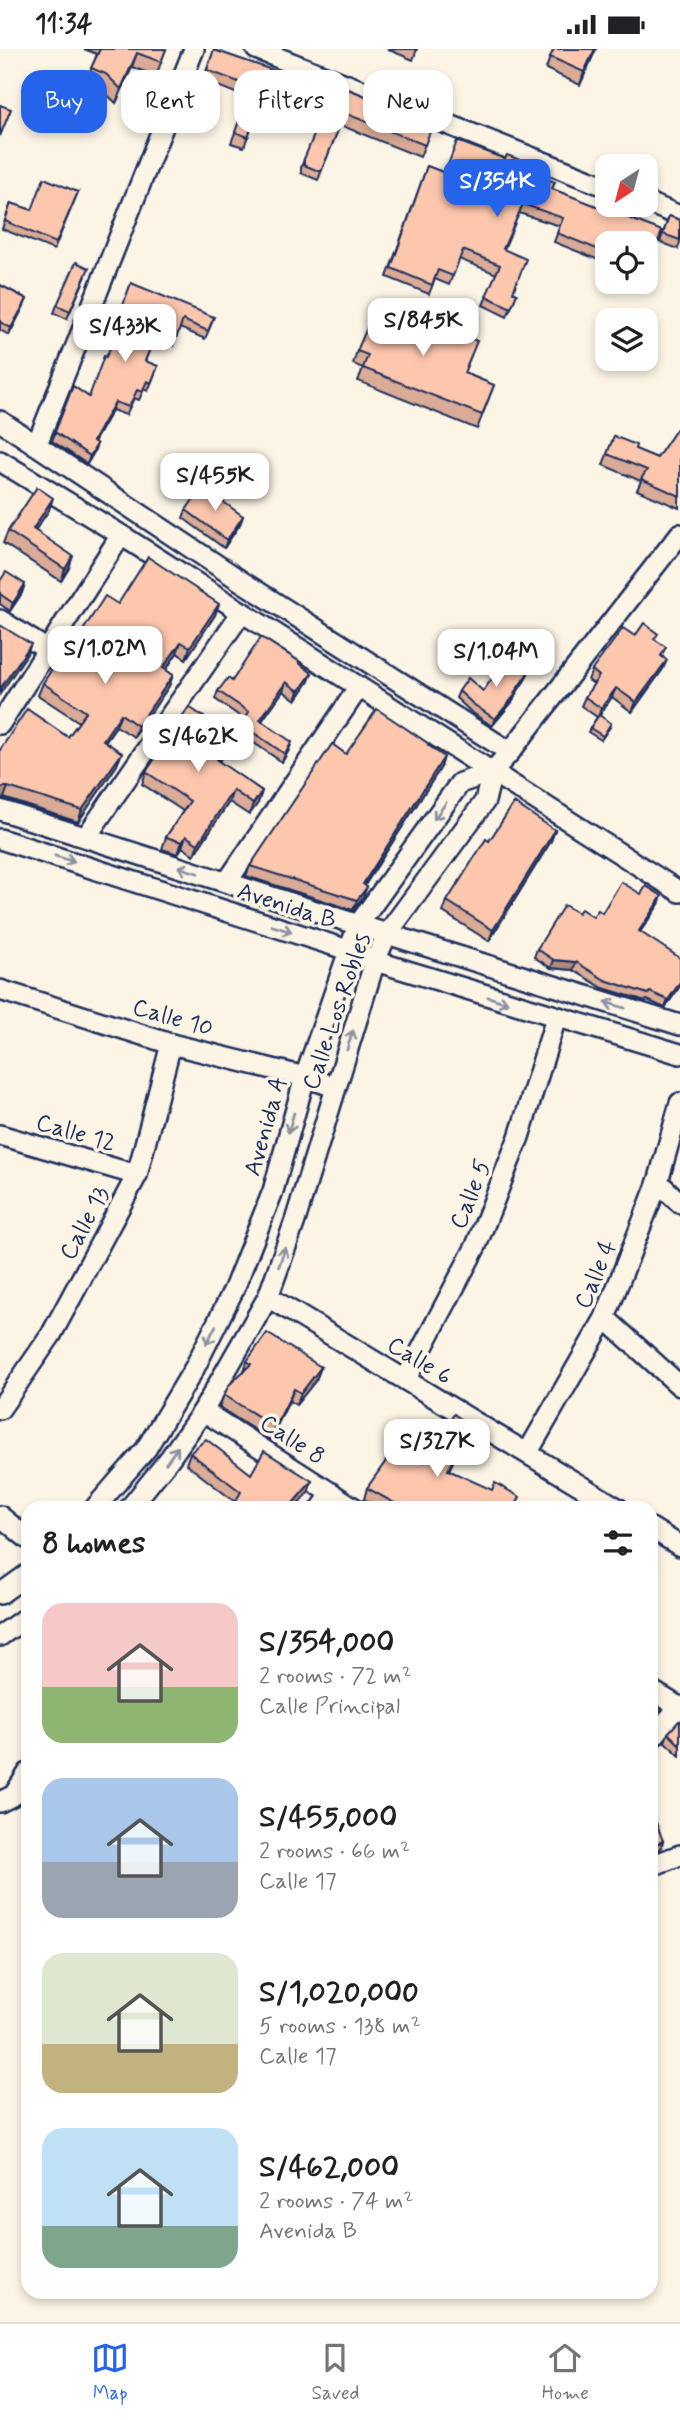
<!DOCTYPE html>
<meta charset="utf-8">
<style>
body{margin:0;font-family:Mynerve,sans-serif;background:#f2f2f2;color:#202124;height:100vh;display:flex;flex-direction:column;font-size:26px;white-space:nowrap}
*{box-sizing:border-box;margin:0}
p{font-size:23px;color:#757577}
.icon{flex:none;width:38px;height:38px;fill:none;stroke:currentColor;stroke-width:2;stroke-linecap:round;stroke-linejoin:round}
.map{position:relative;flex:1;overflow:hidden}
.sheet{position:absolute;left:21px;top:1452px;width:637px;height:798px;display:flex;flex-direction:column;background:#fff;border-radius:21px;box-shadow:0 4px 10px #0003}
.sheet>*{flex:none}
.hud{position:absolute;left:21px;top:21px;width:639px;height:63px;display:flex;gap:14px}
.needle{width:46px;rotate:216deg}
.buttons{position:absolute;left:595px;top:105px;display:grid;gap:14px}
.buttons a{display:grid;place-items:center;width:63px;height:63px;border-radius:14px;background:#fff;box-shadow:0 4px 10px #0003;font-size:35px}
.price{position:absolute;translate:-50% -60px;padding:0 16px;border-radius:14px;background:#fff;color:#222;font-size:23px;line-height:46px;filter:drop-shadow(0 2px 4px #0008)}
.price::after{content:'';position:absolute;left:50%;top:42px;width:21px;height:16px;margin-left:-10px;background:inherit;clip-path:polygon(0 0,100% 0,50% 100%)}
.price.active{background:#2563eb;color:#fff}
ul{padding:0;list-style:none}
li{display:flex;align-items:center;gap:21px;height:175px;padding:0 21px}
li span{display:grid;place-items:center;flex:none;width:196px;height:140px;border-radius:21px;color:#555}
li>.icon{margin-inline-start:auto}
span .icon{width:84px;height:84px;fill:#fffc;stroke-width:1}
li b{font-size:30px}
h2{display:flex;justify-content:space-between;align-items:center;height:84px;padding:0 21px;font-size:30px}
.chip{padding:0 24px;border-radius:21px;background:#fff;box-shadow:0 4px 10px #0003;font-size:24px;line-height:63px}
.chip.active{background:#2563eb;color:#fff}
.status{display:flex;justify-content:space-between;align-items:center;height:49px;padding:0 35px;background:#fff;direction:ltr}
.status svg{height:19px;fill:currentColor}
.tabs{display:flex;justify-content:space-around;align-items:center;height:98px;border-top:2px solid #e0e0e0;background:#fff;font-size:19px;color:#757577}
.tabs a{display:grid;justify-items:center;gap:4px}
.tabs .active{color:#2563eb}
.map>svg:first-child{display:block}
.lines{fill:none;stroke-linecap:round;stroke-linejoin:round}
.minor-casing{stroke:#1b2f5e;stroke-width:24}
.minor{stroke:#fcf5e5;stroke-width:19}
.wall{fill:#daab96;stroke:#1b2f5e;stroke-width:2}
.shaded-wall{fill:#b18b7a;stroke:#1b2f5e;stroke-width:2}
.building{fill:#fdc7ae;stroke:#1b2f5e;stroke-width:2}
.oneway{stroke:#8c92a2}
.labels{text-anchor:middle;stroke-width:7;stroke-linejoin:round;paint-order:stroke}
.street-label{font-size:24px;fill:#1b2f5e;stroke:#fcf5e5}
</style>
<div class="status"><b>11:34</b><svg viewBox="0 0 49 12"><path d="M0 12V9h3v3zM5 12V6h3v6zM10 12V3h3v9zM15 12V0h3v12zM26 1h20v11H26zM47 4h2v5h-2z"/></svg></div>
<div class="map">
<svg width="680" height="2273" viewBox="0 0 680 2273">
<rect width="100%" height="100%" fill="#fcf5e5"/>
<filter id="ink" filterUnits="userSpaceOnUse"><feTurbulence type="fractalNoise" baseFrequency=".0143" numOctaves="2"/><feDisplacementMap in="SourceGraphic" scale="14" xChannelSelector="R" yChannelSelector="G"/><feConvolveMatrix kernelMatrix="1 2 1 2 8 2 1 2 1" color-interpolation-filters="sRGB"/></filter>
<g filter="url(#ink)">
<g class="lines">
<defs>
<g id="minor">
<path d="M256,0l351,138"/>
<path d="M646,153l34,14"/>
<path d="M0,372l244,162 266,169"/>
<path d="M37,395l157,-395"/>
<path d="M0,412l121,74 559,357"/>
<path d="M0,571l46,29"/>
<path d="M0,675l121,-189"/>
<path d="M0,761l387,124 293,91"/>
<path d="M86,788l156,-225"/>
<path d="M0,790l348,111 27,11 305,93"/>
<path d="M227,833l132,-195"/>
<path d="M0,941l171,54 134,33 30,10"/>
<path d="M0,1086l137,40"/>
<path d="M658,1133l22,21"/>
<path d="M268,1248l351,212"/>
<path d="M605,1269l75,68"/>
<path d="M406,1330l70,-133 43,-109 37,-119"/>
<path d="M0,1360l51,-74 86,-160 34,-131"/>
<path d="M203,1362l153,98"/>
<path d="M528,1403l77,-134 53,-136 22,-79"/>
<path d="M94,1460l52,-60 48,-80 40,-80 39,-98 32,-114 53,-152 102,-142 32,-11"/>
<path d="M129,1460l41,-51 33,-47 65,-114 27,-76 80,-260 12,-27 98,-133 7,-29 18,-20 170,-218"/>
<path d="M321,1460l11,-16"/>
<path d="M0,1467l28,23"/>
<path d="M651,1479l29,18"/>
<path d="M0,1545l28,-20"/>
<path d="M0,1587l28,-20"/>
<path d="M651,1641l28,17"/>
<path d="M651,1690l29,-33"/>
<path d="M0,1753l14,-7 14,-22"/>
<path d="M651,1817l29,-11"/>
</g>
</defs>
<use href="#minor" class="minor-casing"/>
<use href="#minor" class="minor"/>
</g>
<g class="wall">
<path d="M84,0h82l-10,27 -24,-9 -16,36 -16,-15 -14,-6 11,-28z"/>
<path d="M387,0h30l-4,11z"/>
<path d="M596,0l-16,36 -34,-16 4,-12z"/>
<path d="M214,1l84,29 -18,47 -25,-10 -11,31 -13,-4 17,-45 -45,-18z"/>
<path d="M348,40l85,34 -13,34 -80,-32 -22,55 -17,-7v-5l3,-9 34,-43z"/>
<path d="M427,117l18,7 98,5 9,11 110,42 -16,43v-31h-39v16l-1,4 -52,-21 6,-16 -41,-13 -15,36 9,43 4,2 -10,23 -24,-12 14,-31 -38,-15 -10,26 -14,-6 -6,15 -42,-17z"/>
<path d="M78,143l-24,58 -52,-21 9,-26 21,7z"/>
<path d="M669,167l11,4v22l-2,7 -18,-7z"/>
<path d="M86,227l-19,43 -13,-6 3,-8z"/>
<path d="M131,234l80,42 -6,14 -25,-11 -7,18 -19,-7 -9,22 13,5 -10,25 -4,-2 -5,11 -5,-2 -8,17 -14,-5 -18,32v10l-7,12 -35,-23 21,-55 16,11 33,-62 7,-17 -9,-4z"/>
<path d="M0,236l27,14 -18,36 -9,-5z"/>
<path d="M357,302l108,22 29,12 -17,44 -119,-48 5,-13 -10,-4z"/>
<path d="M680,375l-1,84 -42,-18 4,-9 -38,-16 11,-29 21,13 22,9z"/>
<path d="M49,461l-14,20 34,38 -8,13 -58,-38 5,-12z"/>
<path d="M186,461l57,6 -3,8 -16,24 -41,-30z"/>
<path d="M0,532l22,12 -12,18 -10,-7z"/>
<path d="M118,555l97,11 -29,44 -9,-6 -11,17 7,5 -4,11 -35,51 -18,-11 -11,16 12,23 -39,57 -74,-24 -4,1v-49l68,-13 11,-15 -41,-27 5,-12 37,-48z"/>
<path d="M635,587l20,4 8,17v12l-31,43 -20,-15 -13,18 11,12 -9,13 -13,-8 9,-15 -16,-11 4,-9 9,-13 -6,-4 4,-10z"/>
<path d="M299,615l10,17 -13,19 -13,-9 -21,30 27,29 -7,12 -44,-30 6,-13 -29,-20 3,-8 14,-10z"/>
<path d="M528,624l-3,7 -9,14 -3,7 -21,25 -22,-15 -14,-13 3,-7h24z"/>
<path d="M232,687l-4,11 -9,15 43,29 -4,12 -9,12 -20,-13 -35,53 -12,-8 -4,7 -16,-5 4,-12 17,-26 -41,-27 4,-12z"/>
<path d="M346,705l95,13 -76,118 -2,12 -10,13 -107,-34 4,-10z"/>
<path d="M555,781l-4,11 -62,100 -46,-29 4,-11 42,-60z"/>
<path d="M659,855l-19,28 40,54 -15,22 -18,-8 -1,1 -43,-13 -30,-18 -22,-2 -17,-11 3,-8 41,-36 15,4z"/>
<path d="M247,1312l74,6 -5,13 -20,25 -7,-4 -19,39 -51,-33 5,-12 20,-24z"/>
<path d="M469,1376l-20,45 68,39h-135l-18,-10 3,-11 57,-26z"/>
<path d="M190,1404l61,21 57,19 -14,16h-61l2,-7 -49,-38z"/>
<path d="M680,1673v34l-15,-14 3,-9z"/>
</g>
<g class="shaded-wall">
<path d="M595,0h1l-16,36 4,-13z"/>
<path d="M137,4l-5,14 -16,36 5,-14z"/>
<path d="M27,250l-3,7 -15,29 2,-7z"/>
<path d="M115,353l-3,8 -22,39 3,-8z"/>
<path d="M97,395l-3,8 -7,12 3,-8z"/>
<path d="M53,449l-4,12 -21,31 5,-12z"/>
<path d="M243,467l-3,8 -16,24 3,-8z"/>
<path d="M73,507l-4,12 -8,13 4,-12z"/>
<path d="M25,535l-3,9 -12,18 3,-8z"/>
<path d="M219,555l-4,11 -29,44 4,-12z"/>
<path d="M181,593l-4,11 -18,27 4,-12z"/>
<path d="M31,595l-4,10 -27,40v-5z"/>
<path d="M667,611l-4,9 -31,43 4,-10z"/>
<path d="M312,624l-3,8 -13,19 3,-9z"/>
<path d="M528,624l-3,7 -14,20 3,-7z"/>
<path d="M173,626l-4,11 -35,51 4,-11z"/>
<path d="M286,633l-3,9 -26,37 3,-8z"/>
<path d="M616,639l-4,9 -14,21 3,-10z"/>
<path d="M516,645l-3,7 -21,25 3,-7z"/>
<path d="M121,665l-5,12 -18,25 5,-11z"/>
<path d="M232,687l-4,11 -16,24 5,-11z"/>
<path d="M292,693l-3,8 -7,12 3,-8z"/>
<path d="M122,704l-5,12 -39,57 4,-12z"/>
<path d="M444,708l-3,10 -82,127 4,-10z"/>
<path d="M0,738h8l-4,11 -4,1z"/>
<path d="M233,741l-4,12 -35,53 4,-11z"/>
<path d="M262,742l-4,12 -9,12 4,-11z"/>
<path d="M555,781l-4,11 -62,100 4,-11z"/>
<path d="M186,787l-4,11 -4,7 4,-12z"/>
<path d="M367,838l-4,10 -10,13 4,-10z"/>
<path d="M662,847l-3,8 -23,34 3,-7z"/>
<path d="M554,911l22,2 -3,8 -22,-2z"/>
<path d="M680,933v4l-15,22 3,-8z"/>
<path d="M321,1318l-5,13 -20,25 5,-12z"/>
<path d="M294,1340l-5,12 -19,39 5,-13z"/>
<path d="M469,1376l-4,10 -21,46 4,-11z"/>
<path d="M312,1432l-4,12 -14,16h-6z"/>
<path d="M663,1792l-2,8 -10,4v-7z"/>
</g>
<g class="building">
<path d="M100,0h66l-5,13 -24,-9 -16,36 -15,-15 -15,-6z"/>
<path d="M554,0h41l-11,23 -34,-15z"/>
<path d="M214,1l84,29 -14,36 -25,-9 -11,31 -13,-5 17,-45 -45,-17z"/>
<path d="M348,40l85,34 -8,22 -86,-34z"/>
<path d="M0,56l11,4 -11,27z"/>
<path d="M324,62l19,7 -22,54 -17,-7v-6z"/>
<path d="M457,92l48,18 2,-4 39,15 -3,8 12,4 -3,7 110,42 -13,34 -3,-1v-21h-39v10l-50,-20 6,-15 -40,-14 -20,45 23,10 -13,33 4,2 -6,14 -25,-12 14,-31 -37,-15 -10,26 -15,-6 -6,15 -41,-17 36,-102 18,7z"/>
<path d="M44,129l34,14 -22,51 -51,-22 6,-18 21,7z"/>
<path d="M669,167l11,4v20l-17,-6z"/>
<path d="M76,213l13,6 -19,43 -13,-6z"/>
<path d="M131,234l83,34 -6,14 -25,-11 -7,18 -19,-7 -12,30 13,5 -7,17 -4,-2 -5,11 -5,-2 -8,17 -14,-5 -22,39 4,3 -7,12 -35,-24 18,-46 16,11 15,-41 2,1 11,-24 5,2 10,-26 -9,-4z"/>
<path d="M0,236l27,14 -16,29 -11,-6z"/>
<path d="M378,253l99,39 -13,32 30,12 -12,30 -119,-47 5,-13 -11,-4z"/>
<path d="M680,375v72l-39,-17 6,-9 -40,-16 7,-18 22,9 -1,4 22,9z"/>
<path d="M37,438l16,11 -20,31 40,27 -8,13 -57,-38z"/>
<path d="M202,438l41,29 -16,24 -41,-30z"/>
<path d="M148,508l71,47 -29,43 -9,-5 -18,26 10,7 -35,51 -17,-12 -18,26 19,13 -40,57 -74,-23h-8v-37l27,-41 41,28 18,-25 -43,-29 33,-51 4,3 25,-39 13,8z"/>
<path d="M6,523l19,12 -12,19 -13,-9v-13z"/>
<path d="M644,574l14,11 -4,5 12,8 -5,9 6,4 -31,42 -20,-14 -15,20 -16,-11 14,-21 -7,-6 31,-42 12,8z"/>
<path d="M0,576l31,19 -31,45z"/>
<path d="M261,588l39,25 -1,1 13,10 -13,18 -13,-9 -26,38 32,22 -7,12 -44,-30 8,-12 -31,-21 10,-13 4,3z"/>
<path d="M507,609l21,15 -14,20 2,1 -21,25 -22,-15 -14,-13 9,-13 15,13z"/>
<path d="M189,658l43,29 -15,24 45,31 -9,13 -20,-14 -35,54 -12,-8 -4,6 -16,-5 24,-36 -44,-29z"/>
<path d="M377,660l52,35 -1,1 16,12 -81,127 4,3 -10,13 -107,-34 82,-122 14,10z"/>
<path d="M599,666l12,8 -8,13 -13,-8z"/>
<path d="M514,754l41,27 -62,100 -46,-29 39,-62 3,2z"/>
<path d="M621,833l20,12 5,-8 16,10 -23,35 41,27v24l-12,18 -18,-8 -2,2 -43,-14 -29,-18 -22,-2 -17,-11 27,-44 14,8 3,-4 12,8 5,-7 4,3z"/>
<path d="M267,1284l54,34 -20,26 -7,-4 -19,38 -51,-32 5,-10 22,-21 -4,-3z"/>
<path d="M454,1365l15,11 -21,45 44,20 3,-7 25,14 -5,10 2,2h-112l-38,-21 31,-44 26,18z"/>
<path d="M206,1390l45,35 13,-23 48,30 -24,28h-47l2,-2 -8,-5 6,-10 -51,-39z"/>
<path d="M679,1672l1,1v23l-12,-12z"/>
<path d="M651,1760l12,32 -12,5z"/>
</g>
<defs><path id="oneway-shaft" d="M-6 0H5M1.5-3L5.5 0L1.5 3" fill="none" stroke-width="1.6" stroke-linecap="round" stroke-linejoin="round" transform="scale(1.75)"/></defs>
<g class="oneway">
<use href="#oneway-shaft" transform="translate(440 762) rotate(126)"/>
<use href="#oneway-shaft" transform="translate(65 810) rotate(17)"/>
<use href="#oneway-shaft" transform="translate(188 821) rotate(-162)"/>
<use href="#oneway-shaft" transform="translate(282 880) rotate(18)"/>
<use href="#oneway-shaft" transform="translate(498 951) rotate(17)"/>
<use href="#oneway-shaft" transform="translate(615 956) rotate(-163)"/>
<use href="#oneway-shaft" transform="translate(350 991) rotate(-72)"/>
<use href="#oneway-shaft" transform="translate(291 1074) rotate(106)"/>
<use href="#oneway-shaft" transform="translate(282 1208) rotate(-71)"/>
<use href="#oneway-shaft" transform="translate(211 1286) rotate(117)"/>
<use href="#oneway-shaft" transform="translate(172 1406) rotate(-54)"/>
</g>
</g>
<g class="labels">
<g class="street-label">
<text transform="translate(287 856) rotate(18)" y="8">Avenida B</text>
<text transform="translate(336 962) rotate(-71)" y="8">Calle Los Robles</text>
<text transform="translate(173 968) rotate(16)" y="8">Calle 10</text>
<text transform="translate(265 1077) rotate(-74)" y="8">Avenida A</text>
<text transform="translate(76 1083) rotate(16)" y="8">Calle 12</text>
<text transform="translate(470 1145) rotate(-68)" y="8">Calle 5</text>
<text transform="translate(84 1174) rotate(-62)" y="8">Calle 13</text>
<text transform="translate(595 1225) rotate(-67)" y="8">Calle 4</text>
<text transform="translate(420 1311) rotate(31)" y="8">Calle 6</text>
<text transform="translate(293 1390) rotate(33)" y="8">Calle 8</text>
</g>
</g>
</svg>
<div class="buttons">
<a><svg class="needle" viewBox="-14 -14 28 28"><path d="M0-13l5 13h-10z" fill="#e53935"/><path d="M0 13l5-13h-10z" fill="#757577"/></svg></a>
<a><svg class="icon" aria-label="locate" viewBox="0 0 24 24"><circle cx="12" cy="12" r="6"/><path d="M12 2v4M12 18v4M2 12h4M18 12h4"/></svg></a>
<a><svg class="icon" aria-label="layers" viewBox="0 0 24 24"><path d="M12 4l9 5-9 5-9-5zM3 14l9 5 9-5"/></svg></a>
</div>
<b class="price active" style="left:497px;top:170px">S/354K</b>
<b class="price" style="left:423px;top:309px">S/845K</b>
<b class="price" style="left:125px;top:315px">S/433K</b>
<b class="price" style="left:215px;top:464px">S/455K</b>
<b class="price" style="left:105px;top:637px">S/1.02M</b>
<b class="price" style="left:496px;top:640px">S/1.04M</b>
<b class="price" style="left:198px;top:725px">S/462K</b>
<b class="price" style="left:437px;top:1430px">S/327K</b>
<div class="hud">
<a class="chip active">Buy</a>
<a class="chip">Rent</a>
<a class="chip">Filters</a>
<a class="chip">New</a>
</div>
<section class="sheet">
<h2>8 homes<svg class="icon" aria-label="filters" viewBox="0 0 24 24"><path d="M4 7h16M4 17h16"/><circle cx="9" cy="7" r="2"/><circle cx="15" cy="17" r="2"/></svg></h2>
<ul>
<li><span style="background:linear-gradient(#f6c9c9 60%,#8fb573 0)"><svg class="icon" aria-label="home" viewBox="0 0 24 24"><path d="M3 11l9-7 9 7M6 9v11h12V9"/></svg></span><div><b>S/354,000</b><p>2 rooms · 72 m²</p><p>Calle Principal</p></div></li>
<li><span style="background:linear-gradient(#a9c7e8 60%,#9aa5b1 0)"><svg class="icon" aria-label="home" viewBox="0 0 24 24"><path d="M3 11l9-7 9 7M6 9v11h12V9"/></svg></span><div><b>S/455,000</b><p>2 rooms · 66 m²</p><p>Calle 17</p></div></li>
<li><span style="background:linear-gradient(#dfe7d0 65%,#c2b280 0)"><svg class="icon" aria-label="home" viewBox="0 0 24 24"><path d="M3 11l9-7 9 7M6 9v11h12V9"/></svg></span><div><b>S/1,020,000</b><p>5 rooms · 138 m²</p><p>Calle 17</p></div></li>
<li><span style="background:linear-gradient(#bfe0f5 70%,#7fa58c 0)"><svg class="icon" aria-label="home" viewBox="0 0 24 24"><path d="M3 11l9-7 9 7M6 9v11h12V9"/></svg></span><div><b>S/462,000</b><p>2 rooms · 74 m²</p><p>Avenida B</p></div></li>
</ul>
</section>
</div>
<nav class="tabs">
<a class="active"><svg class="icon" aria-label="map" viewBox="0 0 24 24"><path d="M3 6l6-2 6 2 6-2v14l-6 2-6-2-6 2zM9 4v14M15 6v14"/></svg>Map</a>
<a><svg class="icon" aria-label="saved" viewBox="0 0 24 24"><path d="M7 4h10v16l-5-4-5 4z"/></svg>Saved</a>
<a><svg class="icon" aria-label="home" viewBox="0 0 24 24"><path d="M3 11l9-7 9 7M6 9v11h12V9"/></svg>Home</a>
</nav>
